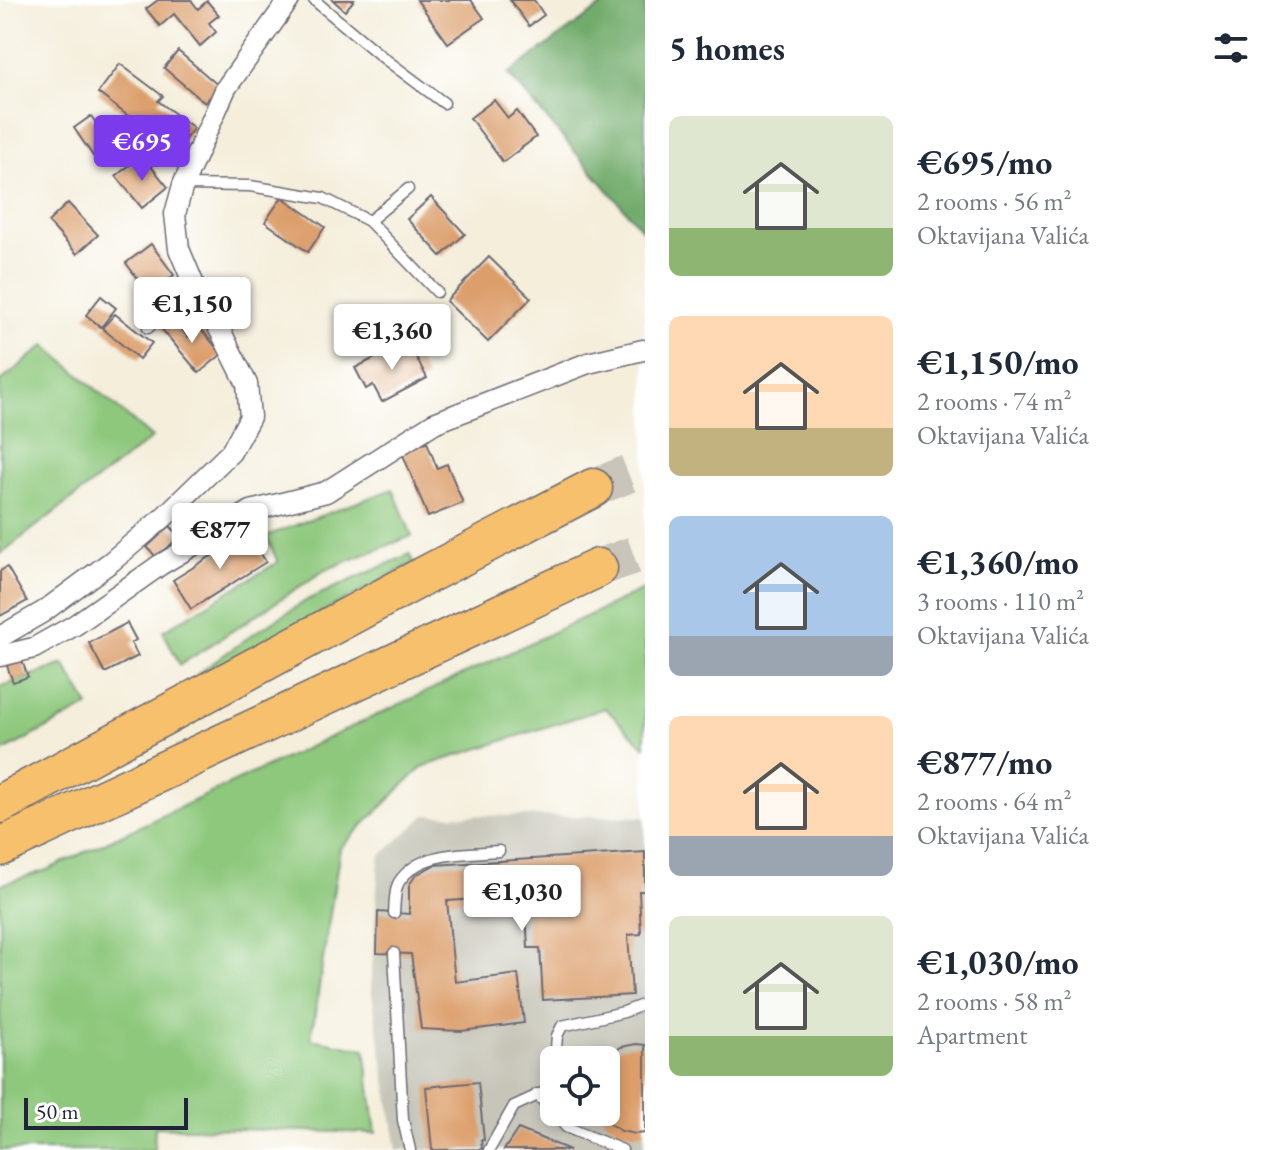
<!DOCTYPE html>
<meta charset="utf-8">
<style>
body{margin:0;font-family:"EB Garamond",serif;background:#f6f6f7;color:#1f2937;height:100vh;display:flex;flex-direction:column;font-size:30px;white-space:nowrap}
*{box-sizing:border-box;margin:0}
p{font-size:26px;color:#747a83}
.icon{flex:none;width:44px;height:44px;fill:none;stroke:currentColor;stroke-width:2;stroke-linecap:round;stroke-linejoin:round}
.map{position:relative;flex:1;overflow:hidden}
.panel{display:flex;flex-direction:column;background:#fff;width:632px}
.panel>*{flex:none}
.tools{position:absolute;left:540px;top:1046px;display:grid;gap:16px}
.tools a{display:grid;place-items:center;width:80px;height:80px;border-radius:12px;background:#fff;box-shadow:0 4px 12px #0003;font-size:40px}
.scale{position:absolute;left:24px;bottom:20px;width:164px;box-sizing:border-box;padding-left:8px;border:4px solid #22223b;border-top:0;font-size:22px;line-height:28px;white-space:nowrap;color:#22223b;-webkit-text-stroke:6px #fff;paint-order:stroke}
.price{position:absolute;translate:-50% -68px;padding:0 18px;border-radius:8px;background:#fff;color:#222;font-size:26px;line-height:52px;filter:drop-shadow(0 2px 4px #0008)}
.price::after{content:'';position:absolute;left:50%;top:48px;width:24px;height:18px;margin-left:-12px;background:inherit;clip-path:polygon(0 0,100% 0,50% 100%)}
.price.current{background:#7c3aed;color:#fff}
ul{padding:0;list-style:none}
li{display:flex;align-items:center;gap:24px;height:200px;padding:0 24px}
li span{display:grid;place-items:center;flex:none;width:224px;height:160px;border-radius:12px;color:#555}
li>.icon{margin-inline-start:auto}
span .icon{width:96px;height:96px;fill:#fffc;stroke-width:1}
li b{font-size:34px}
h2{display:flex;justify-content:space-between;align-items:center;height:96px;padding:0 24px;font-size:34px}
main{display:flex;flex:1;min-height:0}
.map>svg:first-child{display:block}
.industrial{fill:#c6c5b8;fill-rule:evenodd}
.green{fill:#8dc87c;stroke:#58755c;stroke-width:2}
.forest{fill:#72ac6c;stroke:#4a6754;stroke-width:2}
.building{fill:#dc9e6b}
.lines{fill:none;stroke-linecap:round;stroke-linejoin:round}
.highway-tunnel{stroke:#cac5bb;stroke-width:38;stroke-dasharray:38 19;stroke-linecap:butt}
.lane-casing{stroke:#6c6973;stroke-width:13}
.street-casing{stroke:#6c6973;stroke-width:23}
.highway-casing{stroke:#6c6973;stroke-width:41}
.lane{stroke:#fff;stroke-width:10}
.street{stroke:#fff;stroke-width:20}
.highway{stroke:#f7c06c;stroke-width:38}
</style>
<main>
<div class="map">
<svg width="645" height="1150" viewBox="0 0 645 1150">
<rect width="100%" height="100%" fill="#fff"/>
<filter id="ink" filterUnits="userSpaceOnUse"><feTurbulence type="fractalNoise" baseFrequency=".0125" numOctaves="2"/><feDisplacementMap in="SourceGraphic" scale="16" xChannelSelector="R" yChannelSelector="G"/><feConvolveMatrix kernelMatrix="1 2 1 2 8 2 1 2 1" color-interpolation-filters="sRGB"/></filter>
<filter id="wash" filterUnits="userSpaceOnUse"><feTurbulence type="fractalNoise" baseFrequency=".006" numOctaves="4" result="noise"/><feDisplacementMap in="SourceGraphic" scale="32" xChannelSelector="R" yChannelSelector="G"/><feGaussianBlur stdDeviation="1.8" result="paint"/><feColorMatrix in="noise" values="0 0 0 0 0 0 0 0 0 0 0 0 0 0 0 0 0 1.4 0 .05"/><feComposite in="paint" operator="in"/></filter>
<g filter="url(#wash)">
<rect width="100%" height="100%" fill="#f4eedb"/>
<path class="industrial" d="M426,815l219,2v333h-248l-26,-162 8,-131zM554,1060h52v52h-52z"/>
<g class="green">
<path d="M45,345l107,93 -152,116v-172z"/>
<path d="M393,489l19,47 -87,34 -145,95 -17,-34 115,-69 -12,-26z"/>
<path d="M410,554l4,9 -216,116 -2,-4 57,-41 56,-35z"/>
<path d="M645,589v158l-40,-39 -183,59 -82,81 -29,191 54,10 11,84 -221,-6 -1,23h-154v-265l47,-15z"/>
<path d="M64,664l25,42 -89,47v-66z"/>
</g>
<path class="forest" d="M610,0h35v233l-137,-159z"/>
<g id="blocks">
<g class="building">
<path d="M158,0h33l7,9 9,-8 12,14 -10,8 7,9 -16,14 -26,-32 -14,12 -14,-17z"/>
<path d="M333,0h21l-9,11z"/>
<path d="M417,0h54l13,18 -36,25z"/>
<path d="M510,0h24l10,15 -15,11z"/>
<path d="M178,51l41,35 -14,17 -41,-35z"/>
<path d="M120,64l43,32 -5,5 36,27 -14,17 -35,-27 -5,7 -42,-32z"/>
<path d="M494,100l14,18 9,-7 19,26 -33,25 -33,-44z"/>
<path d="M91,116l20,28 -18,12 -19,-28z"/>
<path d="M135,161l7,9 7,-6 19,23 -26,21 -26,-32z"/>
<path d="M282,197l43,30 -17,25 -43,-30z"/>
<path d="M431,197l34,37 -24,22 -34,-37z"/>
<path d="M68,203l30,32 -21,19 -29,-32z"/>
<path d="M151,244l23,31 -25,19 -23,-31z"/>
<path d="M489,257l42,41 -43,44 -42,-41z"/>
<path d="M101,296l15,12 -15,19 -15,-12z"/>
<path d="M115,314l37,29 -13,16 -37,-31z"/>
<path d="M171,316l17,21 11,-10 23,27 -23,19 -40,-47z"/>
<path d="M408,341l19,37 -45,24 -9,-17 -7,4 -11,-21z"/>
<path d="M427,442l10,26 10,-4 16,39 -35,14 -26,-65z"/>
<path d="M170,526l10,10 -23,22 -10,-11z"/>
<path d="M248,533l18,29 -75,47 -18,-29z"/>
<path d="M7,567l20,34 -27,15v-45z"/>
<path d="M127,623l9,17 -5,3 7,13 -33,17 -16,-30z"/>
<path d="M21,658l7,19 -15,5 -7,-19z"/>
<path d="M645,852v39h-6l2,43 -13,1 4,60 -89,5 -3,-52h-12l-3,-52 -78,5 8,81 63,-8 6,49 -63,8 -40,-2 -10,-75 -34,-1 1,-41 31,2v-29l7,-10 18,-10z"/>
<path d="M636,1044l9,1v88l-10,1 -14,-3 -13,-8 -9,-11h7l-2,-52 17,-13z"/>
<path d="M478,1082l6,58h-3l1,9 -50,1 -6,-63z"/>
<path d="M518,1129l52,21h-66z"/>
</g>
</g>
</g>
<g filter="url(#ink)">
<use href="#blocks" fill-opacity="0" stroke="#6c6973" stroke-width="2"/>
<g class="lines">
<g class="highway-tunnel">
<path d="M593,488l52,-21"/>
<path d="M598,568l47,-17"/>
</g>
<defs>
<g id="lane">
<path d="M314,0l67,56 63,47"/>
<path d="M183,185l67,1 73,12 46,23 68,71"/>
<path d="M369,221l39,-32"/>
<path d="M148,328l46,-43"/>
<path d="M394,913c1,-9 0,-23 5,-31 21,-32 67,-28 100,-31"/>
<path d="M394,953l9,167 7,30"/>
<path d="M555,1060l2,-24 5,-10 62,-14 21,-8"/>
<path d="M537,1094l29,33 56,23"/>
<path d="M489,1150l25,-44 35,-16 5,-11"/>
</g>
<g id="street">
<path d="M0,637l43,-25 69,-51 52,-44 67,-65 19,-35 -3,-33 -25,-50 -28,-49 -15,-36 -4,-35 8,-29 43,-97 63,-88"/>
<path d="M0,656l34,-8 41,-23 85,-60 91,-54 75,-19 108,-69 154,-60 55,-13"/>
</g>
<g id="highway">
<path d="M0,804l422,-227 171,-89"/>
<path d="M0,847l598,-279"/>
</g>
</defs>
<use href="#lane" class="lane-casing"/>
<use href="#street" class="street-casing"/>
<use href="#highway" class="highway-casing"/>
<use href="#lane" class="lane"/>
<use href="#street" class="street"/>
<use href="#highway" class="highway"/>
</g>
</g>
</svg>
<div class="tools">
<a><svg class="icon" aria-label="locate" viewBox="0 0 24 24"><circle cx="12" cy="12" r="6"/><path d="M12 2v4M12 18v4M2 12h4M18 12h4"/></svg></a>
</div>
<div class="scale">50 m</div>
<b class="price current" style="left:142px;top:183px">€695</b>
<b class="price" style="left:192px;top:345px">€1,150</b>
<b class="price" style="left:392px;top:372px">€1,360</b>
<b class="price" style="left:220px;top:571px">€877</b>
<b class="price" style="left:522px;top:933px">€1,030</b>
</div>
<section class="panel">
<h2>5 homes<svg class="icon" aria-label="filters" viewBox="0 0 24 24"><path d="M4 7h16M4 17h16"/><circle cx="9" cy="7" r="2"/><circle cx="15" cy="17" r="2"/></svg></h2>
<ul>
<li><span style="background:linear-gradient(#dfe7d0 70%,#8fb573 0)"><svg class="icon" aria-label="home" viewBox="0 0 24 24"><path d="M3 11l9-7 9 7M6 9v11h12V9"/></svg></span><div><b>€695/mo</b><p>2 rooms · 56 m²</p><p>Oktavijana Valića</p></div></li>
<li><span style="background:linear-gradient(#ffd9b3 70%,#c2b280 0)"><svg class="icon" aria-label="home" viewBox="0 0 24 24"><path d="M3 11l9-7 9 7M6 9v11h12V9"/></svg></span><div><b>€1,150/mo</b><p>2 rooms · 74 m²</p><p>Oktavijana Valića</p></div></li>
<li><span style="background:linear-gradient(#a9c7e8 75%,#9aa5b1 0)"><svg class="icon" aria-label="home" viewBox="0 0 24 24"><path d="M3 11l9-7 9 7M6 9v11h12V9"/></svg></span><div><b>€1,360/mo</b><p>3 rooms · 110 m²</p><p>Oktavijana Valića</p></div></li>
<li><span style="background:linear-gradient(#ffd9b3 75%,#9aa5b1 0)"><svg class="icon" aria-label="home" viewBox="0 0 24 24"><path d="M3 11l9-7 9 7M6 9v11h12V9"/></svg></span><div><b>€877/mo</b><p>2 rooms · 64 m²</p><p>Oktavijana Valića</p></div></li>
<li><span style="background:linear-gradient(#dfe7d0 75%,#8fb573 0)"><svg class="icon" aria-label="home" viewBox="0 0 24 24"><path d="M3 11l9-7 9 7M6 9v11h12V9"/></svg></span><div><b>€1,030/mo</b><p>2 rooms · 58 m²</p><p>Apartment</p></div></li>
</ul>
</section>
</main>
